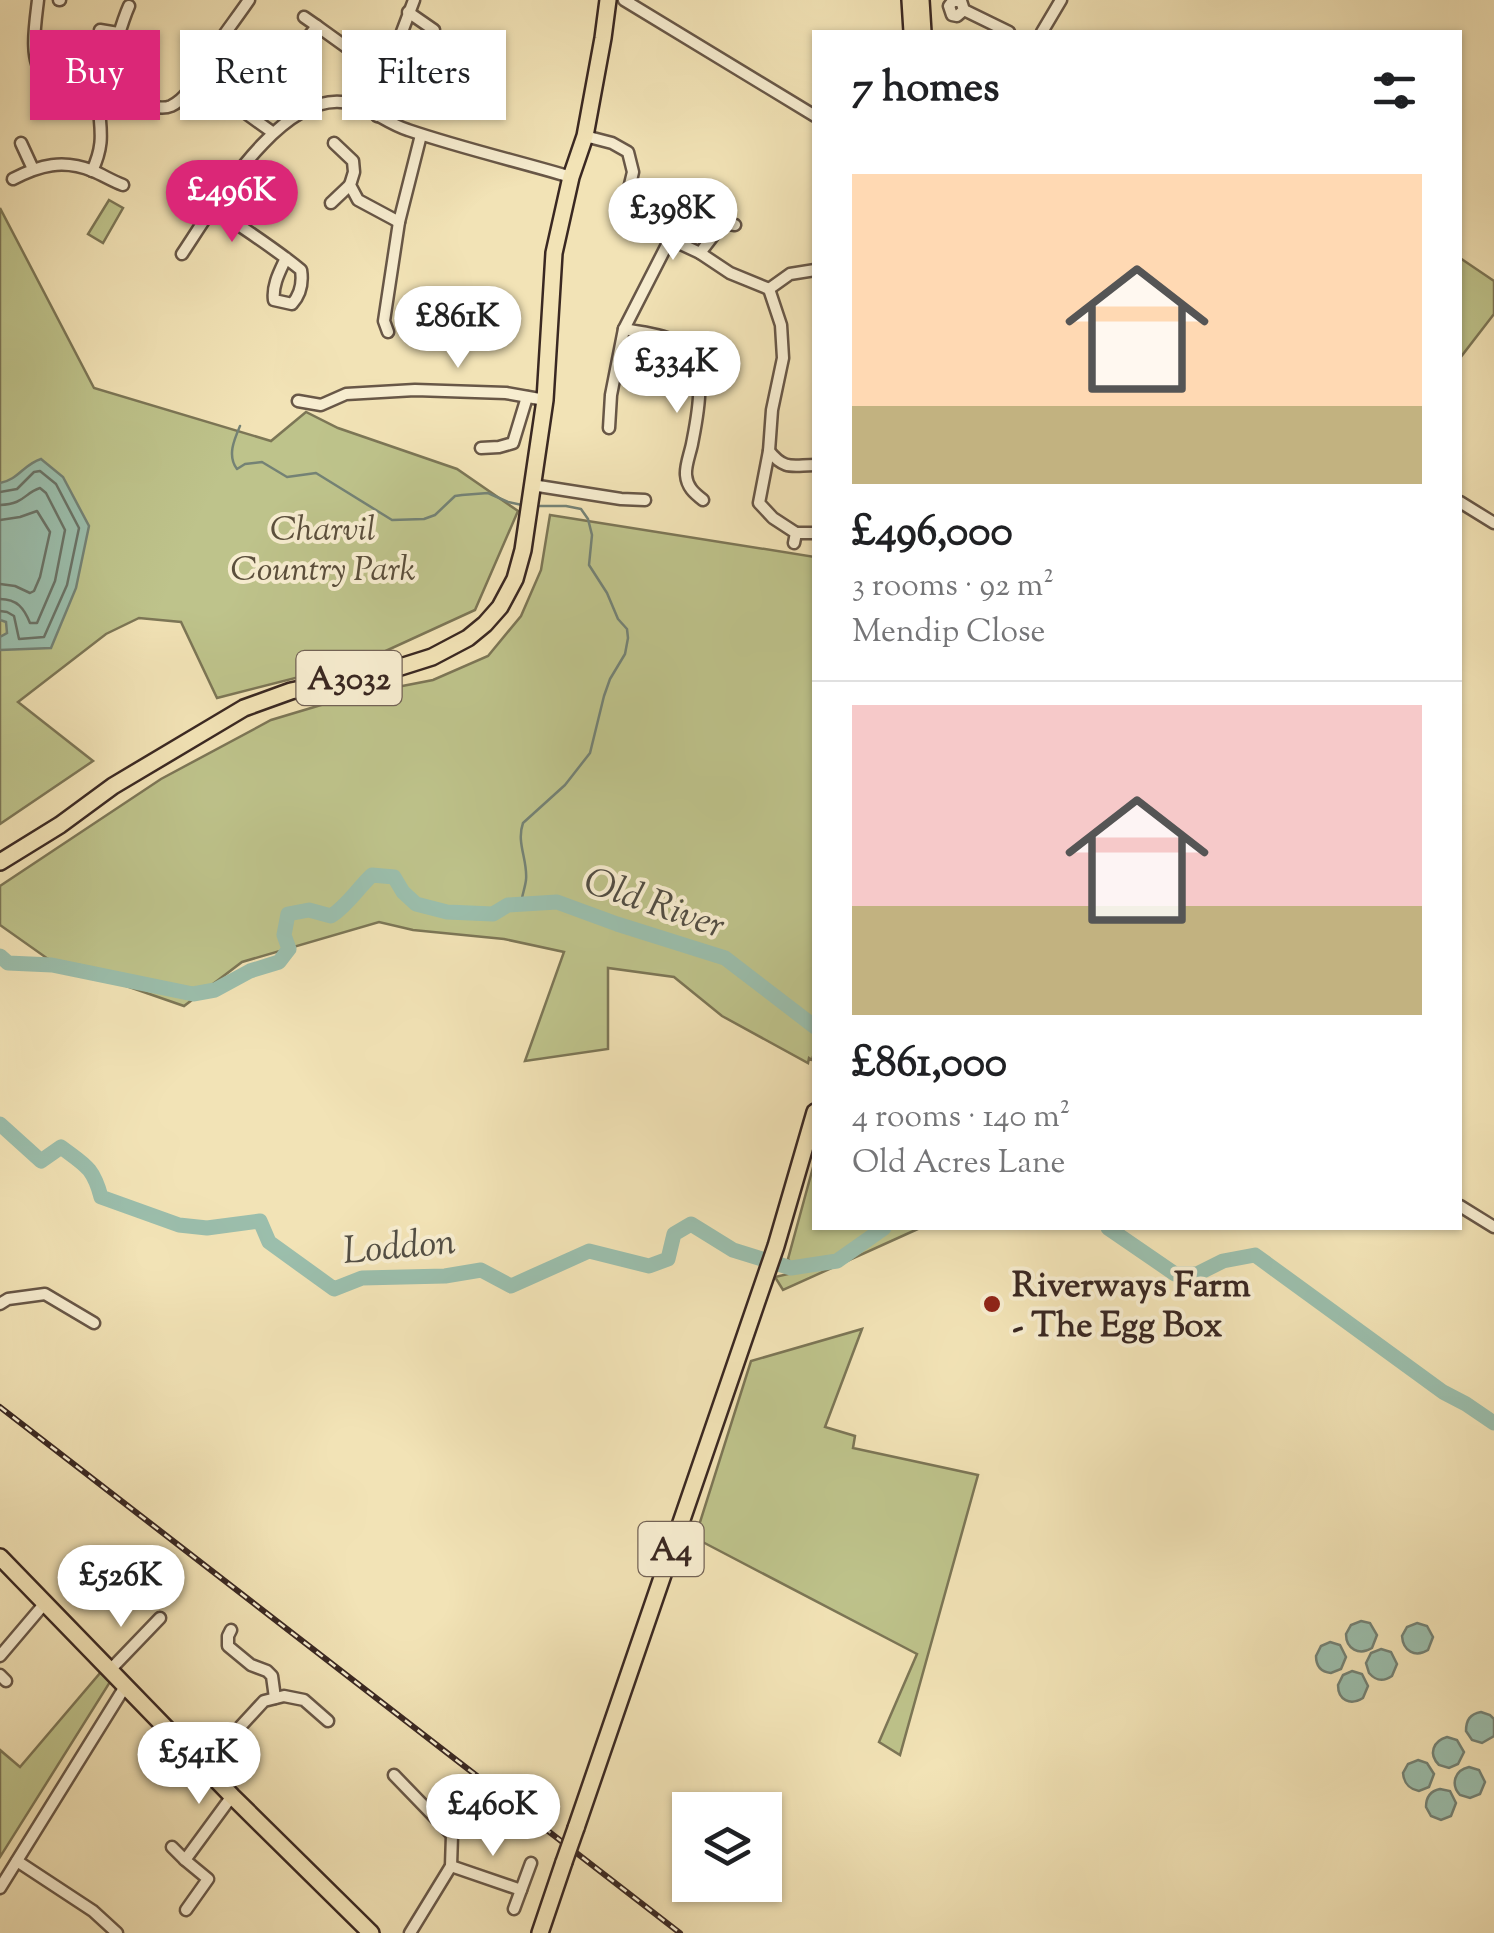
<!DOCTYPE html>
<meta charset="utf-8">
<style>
body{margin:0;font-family:"Sorts Mill Goudy",serif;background:#f6f6f6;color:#202124;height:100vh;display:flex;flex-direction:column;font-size:38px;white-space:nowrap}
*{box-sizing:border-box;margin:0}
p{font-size:32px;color:#757577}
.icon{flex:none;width:55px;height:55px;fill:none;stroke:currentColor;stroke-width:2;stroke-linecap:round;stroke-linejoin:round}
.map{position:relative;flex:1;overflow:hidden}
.panel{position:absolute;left:812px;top:30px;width:650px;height:1200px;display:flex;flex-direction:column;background:#fff;border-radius:0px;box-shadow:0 2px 8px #0004}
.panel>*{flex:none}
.hud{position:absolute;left:30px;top:30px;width:632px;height:90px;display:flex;gap:20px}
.buttons{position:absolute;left:672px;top:1792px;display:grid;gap:20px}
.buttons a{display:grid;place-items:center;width:110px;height:110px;border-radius:0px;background:#fff;box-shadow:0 2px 8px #0004;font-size:50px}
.price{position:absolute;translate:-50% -85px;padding:0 22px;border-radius:35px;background:#fff;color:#222;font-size:32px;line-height:65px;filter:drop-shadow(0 2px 5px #0008)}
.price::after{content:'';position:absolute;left:50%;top:60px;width:30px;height:22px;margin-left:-15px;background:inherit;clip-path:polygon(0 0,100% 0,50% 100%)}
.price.current{background:#db2777;color:#fff}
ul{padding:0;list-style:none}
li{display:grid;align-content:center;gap:20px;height:530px;padding:0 40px}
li+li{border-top:2px solid #e0e0e0}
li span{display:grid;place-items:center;height:310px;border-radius:0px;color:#555}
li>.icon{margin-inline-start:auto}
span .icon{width:180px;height:180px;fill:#fffc;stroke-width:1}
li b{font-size:42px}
h2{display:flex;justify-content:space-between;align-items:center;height:120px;padding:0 40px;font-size:42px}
.tag{padding:0 35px;border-radius:0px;background:#fff;box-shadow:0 2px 8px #0004;font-size:35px;line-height:90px}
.tag.current{background:#db2777;color:#fff}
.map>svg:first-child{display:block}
.green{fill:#bec38b;stroke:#7c7656;stroke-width:2.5}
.water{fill:#9bbeac;stroke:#748275;stroke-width:2.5}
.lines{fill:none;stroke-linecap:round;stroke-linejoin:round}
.shore{stroke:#6a7367;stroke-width:2.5}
.stream{stroke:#748275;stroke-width:2.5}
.river{stroke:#9bbeac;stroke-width:15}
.minor-casing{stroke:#685747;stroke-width:15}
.primary-casing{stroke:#3a2822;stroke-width:20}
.minor{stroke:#f7edd0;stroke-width:10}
.primary{stroke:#f2e3b6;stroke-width:15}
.rail-casing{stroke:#3a2822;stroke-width:6}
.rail{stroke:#f7edd0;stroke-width:2.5;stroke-dasharray:8;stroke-linecap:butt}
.primary-bridge-casing{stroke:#3a2822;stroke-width:20;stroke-linecap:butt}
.primary-bridge{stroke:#f2e3b6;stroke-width:15}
.poi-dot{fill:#8f2418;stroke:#f7edd0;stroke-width:4}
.labels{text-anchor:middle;stroke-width:8;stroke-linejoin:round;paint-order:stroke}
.shield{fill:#f7edd0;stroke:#736356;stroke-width:2.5}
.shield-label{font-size:32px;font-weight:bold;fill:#3a2822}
.park-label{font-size:35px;font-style:italic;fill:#5b4f3c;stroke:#f7edd0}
.poi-label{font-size:35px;font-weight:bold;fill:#3a2822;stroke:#f7edd0;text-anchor:start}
.water-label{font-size:38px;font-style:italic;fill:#524e44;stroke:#f7edd0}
</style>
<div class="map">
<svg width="1494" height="1933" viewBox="0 0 1494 1933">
<rect width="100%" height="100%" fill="#f2e3b6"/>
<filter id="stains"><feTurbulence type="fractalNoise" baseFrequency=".002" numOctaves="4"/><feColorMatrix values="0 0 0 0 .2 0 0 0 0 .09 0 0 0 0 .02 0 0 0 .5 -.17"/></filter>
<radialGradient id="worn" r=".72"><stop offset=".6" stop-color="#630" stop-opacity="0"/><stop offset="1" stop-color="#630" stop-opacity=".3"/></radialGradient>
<g class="green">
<path d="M109,200l14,8 -20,35 -15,-9z"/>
<path d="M0,208l94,180 177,53 35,-29 32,16 119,41 61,42 -43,99 -109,50 -149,38 -36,-76 -42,-4 -33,16 -88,68 75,59 -93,63z"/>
<path d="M1460,258l34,23v33l-34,44z"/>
<path d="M550,515l265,42v492l-3,11 -3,-2 -1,5 -86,-47 -48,-39 -66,-9v81l-83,12 39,-109 -60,-13 -91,-9 -34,-8 -137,40 -58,44 -136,-47 -48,-34v-39l161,-107 110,-59 80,-24 82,-16 55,-24 33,-40 20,-46z"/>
<path d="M815,1160v68h64l-42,29 -46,6 -3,-4z"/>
<path d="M891,1228h29l-137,62 -8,-13 69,-16z"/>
<path d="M862,1329l-37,98 30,9 -2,12 125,27 -78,280 -21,-13 38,-88 -222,-116 56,-177z"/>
<path d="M101,1672l9,10 -110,175v-107l20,17z"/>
</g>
<g class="water">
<path d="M41,459l22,18 26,49 -13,62 -25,60 -51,2v-13l7,-4 -1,-11 -6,-2v-137c18,-3 24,-19 41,-24z"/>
<path d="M1361,1621l9,2 7,12 -5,13c-13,8 -26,1 -26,-14l5,-9z"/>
<path d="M1417,1623l10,3 6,11 -5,13c-13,8 -25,1 -26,-14l5,-9z"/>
<path d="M1330,1642l10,3 6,12 -5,12 -10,4c-10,-1 -15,-7 -15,-17l5,-10z"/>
<path d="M1381,1649l10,3 6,12 -5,12c-9,6 -16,5 -23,-3l-3,-10 5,-10z"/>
<path d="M1352,1671l10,3 6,12 -5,12c-13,8 -25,2 -25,-13l5,-10z"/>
<path d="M1481,1712l9,3 4,4v17l-12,7 -10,-3 -6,-9c0,-11 4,-17 15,-19z"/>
<path d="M1447,1737l10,3 7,12 -6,12 -9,4 -10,-3c-11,-11 -6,-24 8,-28z"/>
<path d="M1418,1760l9,3 7,11 -5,13 -10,4c-10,-2 -15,-7 -16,-18l5,-9z"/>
<path d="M1469,1767l10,3 6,12 -5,12 -10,4 -10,-3c-10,-11 -5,-25 9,-28z"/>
<path d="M1440,1789l10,2 6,12 -5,13 -10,4 -10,-4 -5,-9c0,-10 4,-16 14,-18z"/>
</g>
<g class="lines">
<g class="shore">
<path d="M0,492l17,-3 17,-17 6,-1 16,13 23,44 -12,57 -23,52 -25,2 -5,-23 -7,-4 -7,-1"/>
<path d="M0,505c25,-1 24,-12 40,-17l6,5 19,37 -10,51 -18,42h-7c-6,-15 -13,-24 -30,-24"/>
<path d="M0,520l20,-3 17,-6 13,21 -10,45 -6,14 -4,2 -15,-7 -15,-2"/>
</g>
<g class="stream">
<path d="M240,426c-6,14 -13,30 -3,43l8,-5 17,-2 25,15 29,-4 76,47 32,-1 11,-4 20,-19 7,-1 26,-2 20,9 14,3"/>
<path d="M521,904c1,-9 4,-16 5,-24 2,-20 -10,-37 -3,-57l42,-38 25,-32 14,-57 6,-17 15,-25 3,-16 -1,-9 -9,-10 -11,-26 -18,-28 3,-30 -4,-16 -7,-10 -15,-3h-31"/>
</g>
<g class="river">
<path d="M0,956l8,7 44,2 141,29 22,-4 35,-19 29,-9 10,-13 -5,-14 4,-21 21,-4 22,6c16,-10 27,-28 41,-41l22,2 9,15 13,12 31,8 46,2 15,-9 49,-3 60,22 108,34 90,69"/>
<path d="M0,1124l41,37 20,-14c24,18 32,20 40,50l78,28 28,3 53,-7 9,21 65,47 28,-11 83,-2 36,-6 30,16 78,-35 60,15 19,-7 6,-25 17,-10 42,26 58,18 46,-7 47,-33"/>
<path d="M1108,1228l67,46h22l26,-13 32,-6 188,137 23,12 28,19"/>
</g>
<defs>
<g id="minor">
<path d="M38,0c-2,19 -10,62 6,75 13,10 44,9 61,14 16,6 50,24 66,17 19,-9 27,-32 38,-49 12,-19 27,-38 40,-57"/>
<path d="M59,0h1"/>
<path d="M624,0l191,116"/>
<path d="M964,10l-7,6 -5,-1 -3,-9 4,-5h8l3,9 45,22"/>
<path d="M408,12l26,18"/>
<path d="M304,17l13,9"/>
<path d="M100,30l18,3"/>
<path d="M1042,32l19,-32"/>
<path d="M309,36l8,-10 32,23 42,12"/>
<path d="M240,109l32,23"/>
<path d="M377,116l14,-55 23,-61"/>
<path d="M585,136l27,7 16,9 5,20 -6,25 16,22 27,20 30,14 30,20 39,16 21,-15 25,-4"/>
<path d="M21,143l12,26"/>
<path d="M334,143l19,18 1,11 -4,13 8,15 41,22"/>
<path d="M92,171c16,-34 5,-47 7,-80 1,-8 6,-15 9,-23 8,-20 12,-42 21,-62"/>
<path d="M13,179c27,-14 50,-20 80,-8 10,4 19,10 30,14"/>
<path d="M331,203l19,-18"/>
<path d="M213,208c30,20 60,39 88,62 2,13 0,24 -9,34l-18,-4c-2,-15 6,-29 12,-42"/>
<path d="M714,210l9,13"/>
<path d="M700,253l23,-30 12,2"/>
<path d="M182,254c31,-46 102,-170 170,-150 20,5 36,20 56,26 53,18 109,31 163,47"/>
<path d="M769,289l12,36 2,33 -11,52 -3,41"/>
<path d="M624,329c19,4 44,5 60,18 25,18 13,71 8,97 -2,10 -7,22 -6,31 1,12 8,18 17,25"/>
<path d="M388,332l-4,-11 15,-99 22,-87"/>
<path d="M694,357l14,-9"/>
<path d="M298,401l23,4 25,-11 69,-4 91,3 39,7"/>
<path d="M609,428l2,-33 13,-66 46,-90"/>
<path d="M481,448l18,-1 14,-4 14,-46"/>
<path d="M532,485l89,14 24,1"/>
<path d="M1460,502l34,21"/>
<path d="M796,533h19"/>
<path d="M794,543l2,-10 -23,-15 -14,-15 10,-52c16,20 24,14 46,14"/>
<path d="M1460,1206l34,21"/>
<path d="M0,1304l8,-5 37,-5 49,29"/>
<path d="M231,1630l-3,6v10l23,19 16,6 5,5 3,22"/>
<path d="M0,1656l45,-53"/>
<path d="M111,1669l49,-51"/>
<path d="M0,1675l6,6"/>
<path d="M205,1765l59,-64 20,-5 20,4 24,21"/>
<path d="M394,1775l58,60 -1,31 -41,67"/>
<path d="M172,1847l13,13 47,-64"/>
<path d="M185,1860l23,19 -22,31"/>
<path d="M17,1861l76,50 24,22"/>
<path d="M451,1866l70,24"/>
<path d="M0,1888l126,-203"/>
<path d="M514,1909l17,-46"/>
</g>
<g id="primary">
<path d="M910,0l2,32"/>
<path d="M921,0l2,32"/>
<path d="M0,862l60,-37 53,-39 131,-78 47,-17 100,-21 41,-13 36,-19 17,-14 15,-17 15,-28 8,-29 22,-150 9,-147 17,-76 14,-41 18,-98 5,-38"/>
<path d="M0,1557l232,239 139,137"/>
<path d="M576,1828l200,-582 39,-134"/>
<path d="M540,1933l24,-71"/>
</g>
</defs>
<use href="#minor" class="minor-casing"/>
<use href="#primary" class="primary-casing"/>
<use href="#minor" class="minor"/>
<use href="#primary" class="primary"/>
<defs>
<path id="rail" d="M0,1407l680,526"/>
</defs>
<use href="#rail" class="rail-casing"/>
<use href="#rail" class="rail"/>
<defs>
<path id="primary-bridge" d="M564,1862l12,-34"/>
</defs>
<use href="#primary-bridge" class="primary-bridge-casing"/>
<use href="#primary-bridge" class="primary-bridge"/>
</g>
<circle class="poi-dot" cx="992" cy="1304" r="10"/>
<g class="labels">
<g class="shield">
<rect x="296.5" y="651" width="105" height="54" rx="8"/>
<rect x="638.5" y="1522" width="65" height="54" rx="8"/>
</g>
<g class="shield-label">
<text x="349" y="689">A3032</text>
<text x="671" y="1560">A4</text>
</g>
<g class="park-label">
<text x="323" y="540">Charvil<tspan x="323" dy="40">Country Park</tspan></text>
</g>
<g class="poi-label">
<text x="1012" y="1296">Riverways Farm<tspan x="1012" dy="40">- The Egg Box</tspan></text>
</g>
<g class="water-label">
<text transform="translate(655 902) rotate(19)" y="13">Old River</text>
<text transform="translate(399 1245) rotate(-5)" y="13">Loddon</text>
</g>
</g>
<rect width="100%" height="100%" filter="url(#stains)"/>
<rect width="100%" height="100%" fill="url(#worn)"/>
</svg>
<div class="buttons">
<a><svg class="icon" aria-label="layers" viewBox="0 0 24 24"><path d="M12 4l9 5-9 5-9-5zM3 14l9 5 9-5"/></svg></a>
</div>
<b class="price current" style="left:232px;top:245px">£496K</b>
<b class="price" style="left:673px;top:263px">£398K</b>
<b class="price" style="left:458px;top:371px">£861K</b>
<b class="price" style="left:677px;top:416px">£334K</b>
<b class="price" style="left:121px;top:1630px">£526K</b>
<b class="price" style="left:199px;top:1807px">£541K</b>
<b class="price" style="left:493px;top:1859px">£460K</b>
<div class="hud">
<a class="tag current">Buy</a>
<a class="tag">Rent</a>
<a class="tag">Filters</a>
</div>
<section class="panel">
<h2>7 homes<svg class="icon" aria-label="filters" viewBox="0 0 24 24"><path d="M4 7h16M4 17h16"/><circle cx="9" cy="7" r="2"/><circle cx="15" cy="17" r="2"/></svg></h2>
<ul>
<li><span style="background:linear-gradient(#ffd9b3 75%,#c2b280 0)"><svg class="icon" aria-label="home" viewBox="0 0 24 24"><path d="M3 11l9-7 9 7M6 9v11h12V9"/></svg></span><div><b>£496,000</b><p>3 rooms · 92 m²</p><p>Mendip Close</p></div></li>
<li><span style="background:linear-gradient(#f6c9c9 65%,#c2b280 0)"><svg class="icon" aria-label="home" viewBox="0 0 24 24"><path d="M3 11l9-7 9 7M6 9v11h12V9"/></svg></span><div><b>£861,000</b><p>4 rooms · 140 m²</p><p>Old Acres Lane</p></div></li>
</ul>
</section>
</div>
